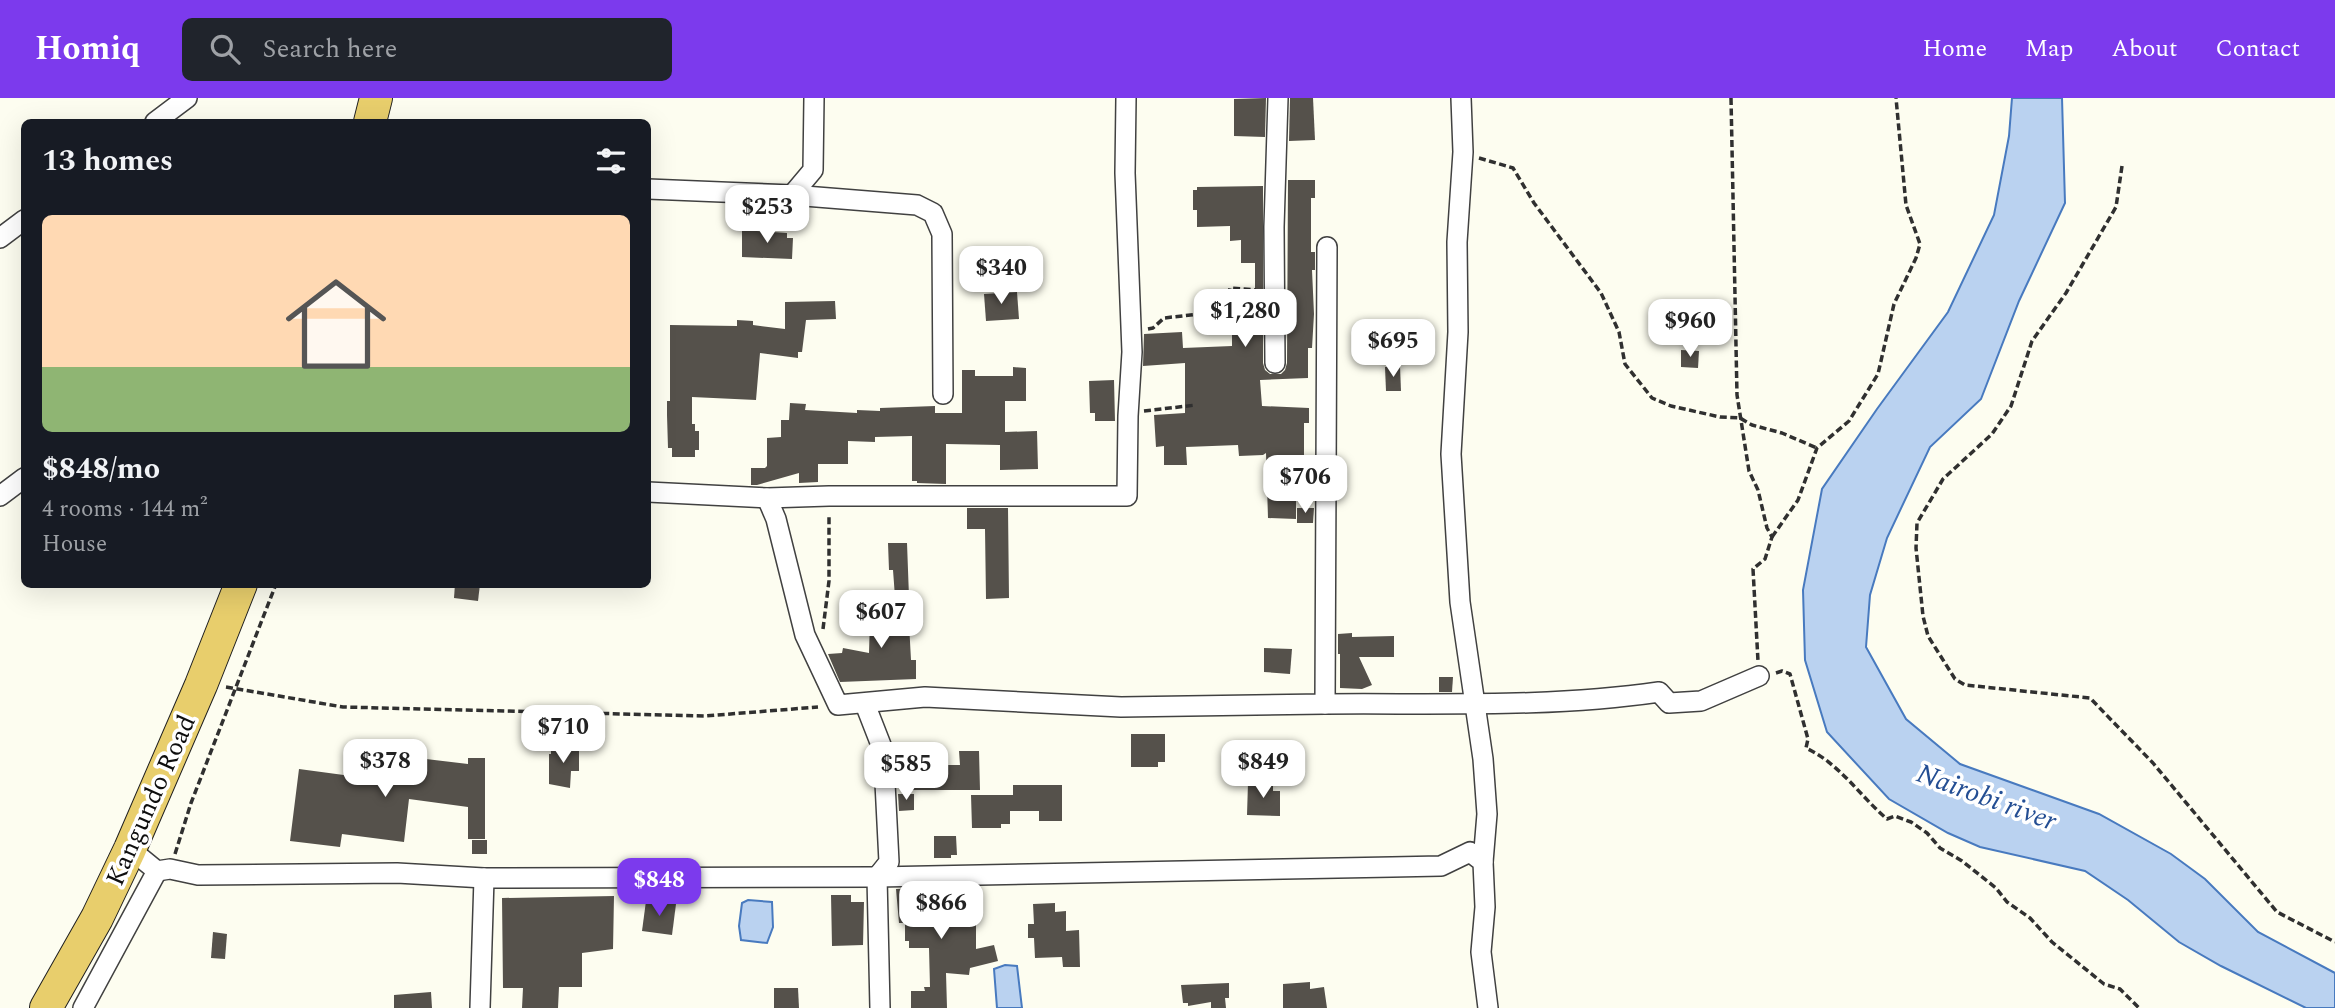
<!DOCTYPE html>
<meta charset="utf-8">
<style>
body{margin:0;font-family:Spectral,serif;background:#20242c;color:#f1f3f6;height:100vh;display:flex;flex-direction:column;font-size:26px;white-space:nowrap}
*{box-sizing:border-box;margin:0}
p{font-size:23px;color:#9ea1a6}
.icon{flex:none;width:38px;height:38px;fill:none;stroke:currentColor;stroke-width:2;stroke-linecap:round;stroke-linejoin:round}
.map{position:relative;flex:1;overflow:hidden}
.side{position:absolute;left:21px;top:21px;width:630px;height:469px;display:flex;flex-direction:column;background:#171b24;border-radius:10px;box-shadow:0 7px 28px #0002}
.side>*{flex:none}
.price{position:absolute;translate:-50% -60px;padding:0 16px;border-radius:14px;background:#fff;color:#222;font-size:23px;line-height:46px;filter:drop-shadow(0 2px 4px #0008)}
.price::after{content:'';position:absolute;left:50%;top:42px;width:21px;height:16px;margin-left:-10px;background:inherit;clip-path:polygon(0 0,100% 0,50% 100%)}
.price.selected{background:#7c3aed;color:#fff}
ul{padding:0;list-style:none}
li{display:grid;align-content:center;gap:14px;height:371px;padding:0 21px}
li span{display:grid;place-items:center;height:217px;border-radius:10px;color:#555}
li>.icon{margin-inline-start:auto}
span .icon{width:126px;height:126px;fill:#fffc;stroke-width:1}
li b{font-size:30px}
h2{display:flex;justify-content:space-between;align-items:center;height:84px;padding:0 21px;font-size:30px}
header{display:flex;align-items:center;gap:42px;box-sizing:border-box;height:98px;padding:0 35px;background:#7c3aed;color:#fff}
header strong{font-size:33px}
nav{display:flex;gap:38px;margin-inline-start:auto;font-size:24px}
.search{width:490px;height:63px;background:#20242c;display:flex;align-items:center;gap:18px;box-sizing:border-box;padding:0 24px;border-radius:10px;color:#9ea1a6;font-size:26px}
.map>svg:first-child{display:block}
.water{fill:#bad2f0;stroke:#487abf;stroke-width:2}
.building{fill:#55514b}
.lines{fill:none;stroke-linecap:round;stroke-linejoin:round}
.minor-casing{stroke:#414141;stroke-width:22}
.trunk-casing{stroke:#1f1f1f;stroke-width:34}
.path{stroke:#303030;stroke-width:3.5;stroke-dasharray:7 3.5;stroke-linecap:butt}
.minor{stroke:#fff;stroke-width:19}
.trunk{stroke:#e8ce6c;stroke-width:32}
.labels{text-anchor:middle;stroke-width:7;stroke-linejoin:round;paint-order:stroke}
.street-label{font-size:26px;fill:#0e0e0e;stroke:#fff}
.water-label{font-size:28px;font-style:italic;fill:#244e93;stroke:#fff}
</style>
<header>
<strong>Homiq</strong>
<div class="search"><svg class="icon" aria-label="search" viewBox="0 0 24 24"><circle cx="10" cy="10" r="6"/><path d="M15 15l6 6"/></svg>Search here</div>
<nav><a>Home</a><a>Map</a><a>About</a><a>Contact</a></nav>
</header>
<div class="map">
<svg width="2335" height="910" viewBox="0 0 2335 910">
<rect width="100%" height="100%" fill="#fdfdf0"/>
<g class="water">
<path d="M2012,0h50l3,105 -46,98 -38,98 -51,48 -43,91 -17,57 -4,52 40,72 54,45 139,50 72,40 34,25 53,53 77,41v35h-29l-85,-42 -42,-24 -51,-42 -43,-29 -105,-24 -32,-14 -59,-34 -62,-67 -22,-72 -2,-70 19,-101 55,-80 71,-97 46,-97 15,-79z"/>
<path d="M748,802l24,2 1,25 -6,16 -26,-3 -2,-14 3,-23z"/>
<path d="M1005,867l12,1 5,42h-25l-3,-39z"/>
</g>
<g class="building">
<path d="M1266,0l-1,39 -31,-1v-37z"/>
<path d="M1290,0h23l2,42 -26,1z"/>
<path d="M1288,82h27v18h-4v54h4v18h-3l2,44 -2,34h-4v30l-48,2 2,26 47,2v15h-5v35h-18v30h4l-1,11 7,1v19l-28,-1 -2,-65 -3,2 -24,1 -1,-11 -52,2 1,18h-23v-19l-8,1 -2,-32 31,-2v-50l-42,3 1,-32 38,-2 1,16 49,-2v-32h4l-1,-19h20v-32h-14v-23l-11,1v-15l-33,1v-17h-4v-20h4v-3l66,-1v177l2,7 5,4h11l4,-4 2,-7z"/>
<path d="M742,132l45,3v5h6l-1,21 -50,-2z"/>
<path d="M1017,194l2,27 -33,2 -2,-27z"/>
<path d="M835,203l1,18 -30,1 -4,32h-4v6l-38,-5 -4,47 -64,-3v27h3v7h4v19h-4v7h-23v-9h-4l-1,-33v-14h3v-76l67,1v-6l16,1v4l32,4v-27z"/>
<path d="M1681,252l18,1 -1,17 -17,-1z"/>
<path d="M1400,268l1,25h-15l-1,-24z"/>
<path d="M1013,269l13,1v33h-21v31l32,-1 1,38 -38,1v-25l-54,-1v40l-29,-1v-2h-5v-45l-37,1v5l-27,-1v23h-30v18l-19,1v-10l-42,12h-6v-17h14l2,-2v-28l14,-1v-17h8l1,-17 16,1 -1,6 52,3v-3l23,1v-3l55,-2v7h27v-43h13v6h38z"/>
<path d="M1114,282l1,41h-20v-8h-5l-1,-32z"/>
<path d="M967,410h41l1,90 -23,1 -1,-70h-18z"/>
<path d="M1297,410h17l-1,15h-16z"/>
<path d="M888,445h19l2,54h-14l-2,-27h-4z"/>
<path d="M455,486h25l-2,17 -24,-3z"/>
<path d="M884,507h24l3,55h5v19l-76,3 -12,-28 14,-1 1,-5 26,5 1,-35h2v-6l12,-2z"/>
<path d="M1352,535v4l42,-1v21h-35l13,28 -10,4 -22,-1v-34h-2v-20z"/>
<path d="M1264,550l28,1 -2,25 -26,-2z"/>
<path d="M1439,579h14l-1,15h-13z"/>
<path d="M1131,636h34v28h-7v5h-27z"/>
<path d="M551,649h28v24h-8l-1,17 -21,-4v-30h2z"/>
<path d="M932,650l1,17h27l-1,-14h20l1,39h-76v-40z"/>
<path d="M384,656l84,10v-6h17v81h-17v-32l-59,-8 -5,43 -62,-8 -2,13 -50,-6 9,-72 82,11z"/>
<path d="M1273,684v9h7v25l-33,-1 1,-32z"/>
<path d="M1013,687h49v36h-23v-10h-29v13h-9v4h-29l-1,-33h42z"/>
<path d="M898,696h16v16l-15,1z"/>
<path d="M934,738h22l1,19h-6v3h-17z"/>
<rect x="472" y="742" width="15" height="14"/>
<path d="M918,790v6h39v7h6v14l13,-4v38l18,-4 4,16 -28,7 -1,7 -23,-2 1,35h-36v-17h14l-1,-4h6l-1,-39h-20v-7h-4v-18h-6l-3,-34z"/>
<path d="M831,797h20v7h13l-1,43 -31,1z"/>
<path d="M614,798l-1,53 -31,4v34h-23l-1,21h-36l1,-20h-20l-1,-90z"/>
<path d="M646,803l30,3 -4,31 -30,-4z"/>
<path d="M1055,805v9l11,-1v20l13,-1 1,37h-17l-1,-10 -27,1 -1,-20h-6v-14h6l-1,-20z"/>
<path d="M213,834l14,2 -2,25 -14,-1z"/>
<path d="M1310,884v7l14,-2 3,21h-44v-24z"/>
<path d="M1229,885v15h-4l1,10h-15v-6l-23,4v-3h-5l-2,-18z"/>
<path d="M774,890h24l1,20h-25z"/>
<path d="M431,894l1,16h-38v-13z"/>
</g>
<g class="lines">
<defs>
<g id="minor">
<path d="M1461,0l2,54 -6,90 1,90 -7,122 9,148 23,157 4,55 -4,48"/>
<path d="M155,24l32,-24"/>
<path d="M648,91l144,6 125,10 16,8 9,21 1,160"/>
<path d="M792,97l21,-25 1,-72"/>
<path d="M0,140l24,-18"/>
<path d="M1275,265l-1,-136 4,-129"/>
<path d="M648,394l119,6 62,-2h298l1,-80 4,-64 -7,-179 1,-75"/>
<path d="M0,398l24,-18"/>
<path d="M767,400l9,21 29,116 33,70 87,-8 196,10 204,-3 2,-457"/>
<path d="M865,606l16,41 3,18 5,99 -12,15 3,131"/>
<path d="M1325,606c111,-1 224,4 334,-12l10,11 32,-2 58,-25"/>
<path d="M130,751l27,22 13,-2 28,6 199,-2 87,5 393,-1 515,-10 49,-1 29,-14 13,10 2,45 -4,45 7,56"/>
<path d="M83,910l74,-137"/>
<path d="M480,910l4,-130"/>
</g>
<g id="trunk">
<path d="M370,24l6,-24"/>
<path d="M46,910l51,-90 33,-69 71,-164 40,-101"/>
</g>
</defs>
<use href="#minor" class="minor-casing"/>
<use href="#trunk" class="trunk-casing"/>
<g class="path">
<path d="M1731,0l6,297 12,76 9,19 9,38 5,9 -7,22 -12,10 5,92"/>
<path d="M1479,60l34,10 21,35 67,90 18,39 6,32 27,34 19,8 49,11 20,1 12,7 30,8 35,15"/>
<path d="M2122,68l-6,41 -50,86 -34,48 -21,65 -19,28 -49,45 -26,44 -1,25 7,68 5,20 27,43 10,6 125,13 63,65 124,149 58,30"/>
<path d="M1148,231l5,-1 11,-10 54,-6 10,-13 2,-11 26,2"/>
<path d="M1144,313l52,-6"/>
<path d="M1772,439l26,-37 19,-52 32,-27 29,-47 16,-70 22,-46 4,-14 -14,-39 -10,-107"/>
<path d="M823,531l6,-48v-67"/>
<path d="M1776,575l6,-2 8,3 18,65 -2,9c34,16 53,47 81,71l8,-3 16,6 16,11 13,15 22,13 34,27 11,14 23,16 22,24 52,42 16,5 19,19"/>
<path d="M226,589l117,20 362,9 113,-9"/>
<path d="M175,756l16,-51 85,-219"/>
</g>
<use href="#minor" class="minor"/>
<use href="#trunk" class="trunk"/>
</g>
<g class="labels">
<g class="street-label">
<text transform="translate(150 702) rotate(-66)" y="9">Kangundo Road</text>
</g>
<g class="water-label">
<text transform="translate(1987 698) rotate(20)" y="10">Nairobi river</text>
</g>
</g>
</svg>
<b class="price" style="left:767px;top:147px">$253</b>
<b class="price" style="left:1001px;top:208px">$340</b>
<b class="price" style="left:1245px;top:251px">$1,280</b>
<b class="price" style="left:1690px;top:261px">$960</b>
<b class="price" style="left:1393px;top:281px">$695</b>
<b class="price" style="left:1305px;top:417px">$706</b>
<b class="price" style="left:881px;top:552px">$607</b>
<b class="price" style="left:563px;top:667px">$710</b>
<b class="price" style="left:385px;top:701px">$378</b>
<b class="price" style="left:1263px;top:702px">$849</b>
<b class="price" style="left:906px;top:704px">$585</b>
<b class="price selected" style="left:659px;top:820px">$848</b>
<b class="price" style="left:941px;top:843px">$866</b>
<section class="side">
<h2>13 homes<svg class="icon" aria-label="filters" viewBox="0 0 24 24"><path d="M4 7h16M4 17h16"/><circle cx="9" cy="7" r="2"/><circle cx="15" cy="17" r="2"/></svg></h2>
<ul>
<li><span style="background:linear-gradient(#ffd9b3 70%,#8fb573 0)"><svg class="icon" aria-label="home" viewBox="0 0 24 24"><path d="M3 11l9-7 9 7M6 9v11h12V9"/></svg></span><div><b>$848/mo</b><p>4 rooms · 144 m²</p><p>House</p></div></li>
</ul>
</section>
</div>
